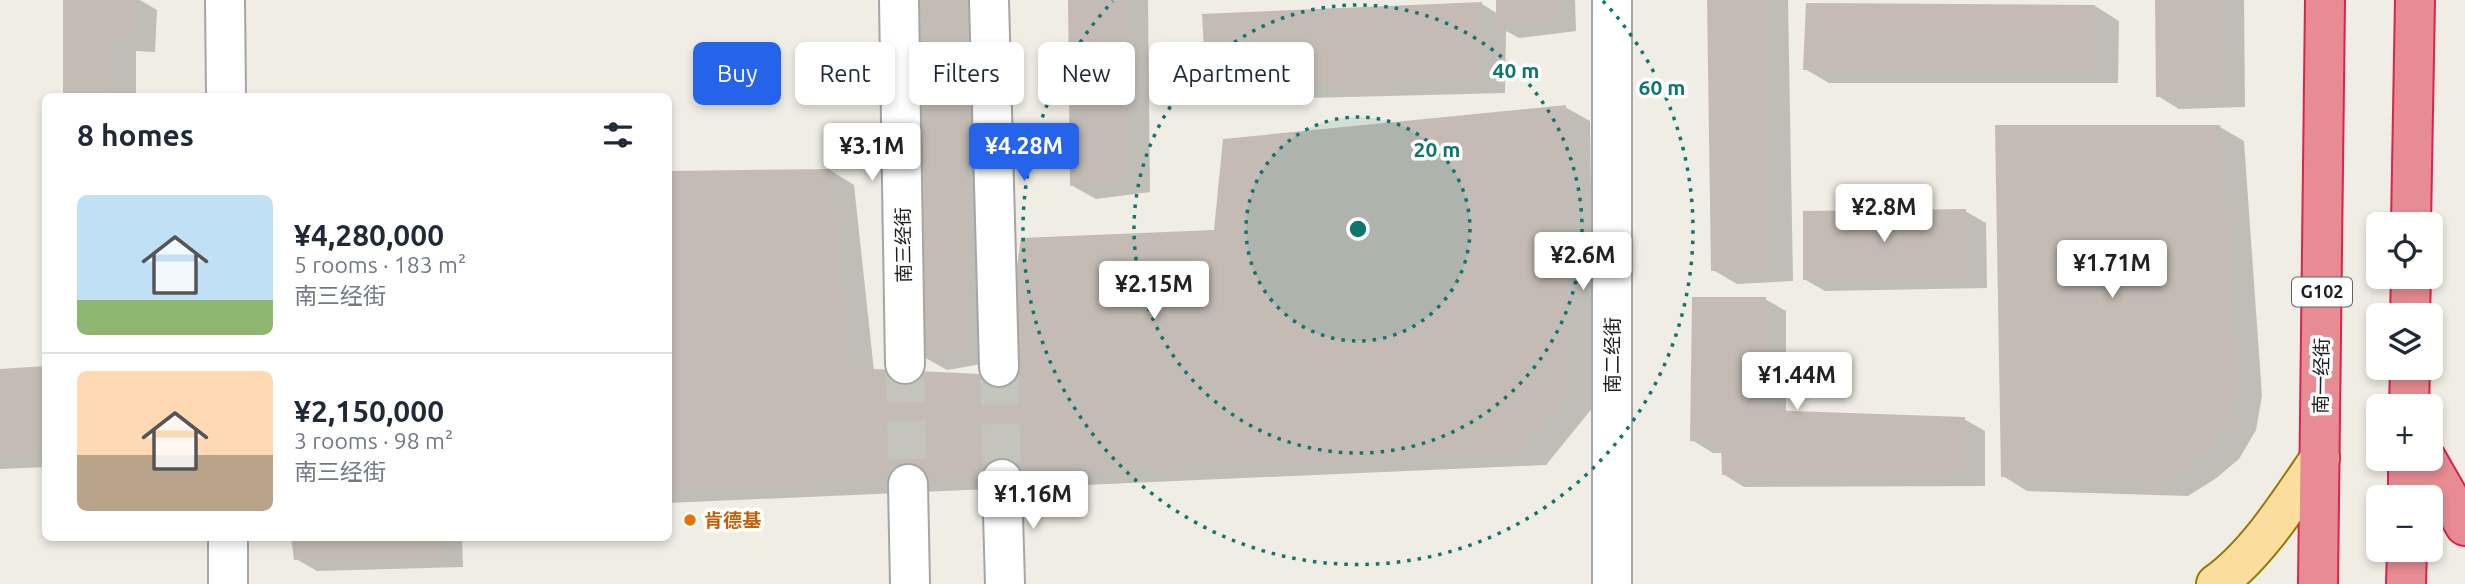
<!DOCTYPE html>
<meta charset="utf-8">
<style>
body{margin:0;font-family:Ubuntu,"Noto Sans SC",sans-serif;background:#f2f2f3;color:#1f2937;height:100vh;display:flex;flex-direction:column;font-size:26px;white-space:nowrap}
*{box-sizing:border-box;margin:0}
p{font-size:23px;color:#747a83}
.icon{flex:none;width:38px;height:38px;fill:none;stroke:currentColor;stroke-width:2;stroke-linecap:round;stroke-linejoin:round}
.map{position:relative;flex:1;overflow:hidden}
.panel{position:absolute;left:42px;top:93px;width:630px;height:448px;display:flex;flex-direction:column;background:#fff;border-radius:10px;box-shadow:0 4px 10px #0003}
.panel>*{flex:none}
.guide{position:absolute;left:693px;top:42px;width:665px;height:63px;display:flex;gap:14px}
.tools{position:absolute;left:2366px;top:212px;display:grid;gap:14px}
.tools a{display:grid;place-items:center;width:77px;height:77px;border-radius:10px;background:#fff;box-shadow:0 4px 10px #0003;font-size:35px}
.price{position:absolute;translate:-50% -60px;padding:0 16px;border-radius:7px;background:#fff;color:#222;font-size:23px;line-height:46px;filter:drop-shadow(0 2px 4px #0008)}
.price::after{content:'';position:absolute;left:50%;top:42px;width:21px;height:16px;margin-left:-10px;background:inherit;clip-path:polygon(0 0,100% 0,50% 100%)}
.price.active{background:#2563eb;color:#fff}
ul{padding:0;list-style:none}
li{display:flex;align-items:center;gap:21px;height:175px;padding:0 35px}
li+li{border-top:2px solid #e0e1e3}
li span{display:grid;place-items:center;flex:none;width:196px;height:140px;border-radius:10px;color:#555}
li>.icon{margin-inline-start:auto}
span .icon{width:84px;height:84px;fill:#fffc;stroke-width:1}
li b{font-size:30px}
h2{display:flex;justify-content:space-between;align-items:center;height:84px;padding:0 35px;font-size:30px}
.chip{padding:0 24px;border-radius:10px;background:#fff;box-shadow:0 4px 10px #0003;font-size:24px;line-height:63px}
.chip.active{background:#2563eb;color:#fff}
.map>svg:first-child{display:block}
.shadow{fill:#0003}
.building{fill:#c4bcb4}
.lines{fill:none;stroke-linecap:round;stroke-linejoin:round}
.street-tunnel{stroke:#c5c4bc;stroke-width:38;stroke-dasharray:38 19;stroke-linecap:butt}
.street-casing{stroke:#a5a5a5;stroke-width:42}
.primary-casing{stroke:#987800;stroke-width:42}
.highway-casing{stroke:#da244d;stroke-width:42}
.street{stroke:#fff;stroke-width:38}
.primary{stroke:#fbde9d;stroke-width:38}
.highway{stroke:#e68c92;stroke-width:38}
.ring{fill:none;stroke:#0f766e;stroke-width:3.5;stroke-dasharray:3.5 7}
.food-dot{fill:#e8710a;stroke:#fff;stroke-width:2.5}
.labels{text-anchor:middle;stroke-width:7;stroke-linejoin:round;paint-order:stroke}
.shield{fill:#fff;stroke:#626262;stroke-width:2}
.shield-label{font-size:18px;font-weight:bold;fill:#1e1e1e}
.street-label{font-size:19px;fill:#1e1e1e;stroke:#fff}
.food-label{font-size:19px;font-weight:bold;fill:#c56008;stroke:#fff;text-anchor:start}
.centre{fill:#0f766e;stroke:#fff;stroke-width:3.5}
.ring-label{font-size:21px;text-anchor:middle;font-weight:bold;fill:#0f766e;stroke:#fff;stroke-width:7;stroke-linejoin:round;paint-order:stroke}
</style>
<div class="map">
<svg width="2465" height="584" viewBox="0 0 2465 584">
<rect width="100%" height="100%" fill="#efede4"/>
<g class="shadow">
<path d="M65,0h75l17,10 -2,42 -19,-1v45h-72z"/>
<path d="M922,0h67l5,362 -47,8 -25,-14z"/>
<path d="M1070,0h78l2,192 -54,7 -25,-14z"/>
<path d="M1498,0h77l1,31 -57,7 -13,-7 -1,62 -273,7 -24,-14 274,-82 16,10z"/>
<path d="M1709,0h79l5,281 -56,3 -24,-14z"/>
<path d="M2156,0h88l1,107 -66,2 -21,-13z"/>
<path d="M2095,6l24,15 -1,62h-289l-24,-14z"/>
<path d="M1565,107l25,14 4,285 -48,59 -878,38v-330l162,-3 24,15 20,186 130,5 212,-144z"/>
<path d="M2220,127l24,14 18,255 -6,34 -17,29 -24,20 -27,17 -161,-5 -24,-15z"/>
<path d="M1965,211l21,12 1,65 -162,3 -21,-12z"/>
<path d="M1765,299l21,12v101l178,7 21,12v55l-241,1 -21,-13v-21h-10l-21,-13z"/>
<path d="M46,368v99l-46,2v-99z"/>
<path d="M292,537h170l1,30 -146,4 -21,-12z"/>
</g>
<g class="building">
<path d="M63,0h70l-2,39 -19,-1v58h-49z"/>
<path d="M920,0h45l5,349 -49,8z"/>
<path d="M1068,0h57l1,179 -56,7z"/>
<path d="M1496,0h59l1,20 -60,7z"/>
<path d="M1707,0h57l5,268 -58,3z"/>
<path d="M2155,0h69l1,96 -69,1z"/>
<path d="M1482,2l-1,78 -275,7 -4,-73z"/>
<path d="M1806,3l289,2 -1,65h-291z"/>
<path d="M1566,105l4,287 -49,60 -853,37v-318l162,-2 21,199 151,7 19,-137 193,-8 9,-91z"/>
<path d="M1995,125h225l18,257 -6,34 -17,29 -25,21 -27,17 -162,-6z"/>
<path d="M1966,209v67l-163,4v-69z"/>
<path d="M1692,297h74l-1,113 200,7v58h-243l-1,-31 -31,-3z"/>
<path d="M46,366v87l-46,2v-86z"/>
<path d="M291,537h151l1,19 -149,4z"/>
</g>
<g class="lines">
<g class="street-tunnel">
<path d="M905,364l3,120"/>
<path d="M999,367l3,112"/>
</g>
<defs>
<g id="street">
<path d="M225,0l1,96"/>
<path d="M899,0l6,364"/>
<path d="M989,0l10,367"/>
<path d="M1002,479l3,105"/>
<path d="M908,484l2,100"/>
<path d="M228,537v47"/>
<path d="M1612,584v-584"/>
</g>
<path id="primary" d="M2216,584c41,-29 76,-85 104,-126"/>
<g id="highway">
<path d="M2411,224l4,-224"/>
<path d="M2410,315l1,-39"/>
<path d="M2409,406l1,-38"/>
<path d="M2426,458l39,68"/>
<path d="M2408,497v-39"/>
<path d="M2318,584l7,-584"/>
<path d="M2406,584l1,-34"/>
</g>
</defs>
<use href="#street" class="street-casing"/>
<use href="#primary" class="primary-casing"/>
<use href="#highway" class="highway-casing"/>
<use href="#street" class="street"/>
<use href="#primary" class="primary"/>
<use href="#highway" class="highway"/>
</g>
<circle cx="1358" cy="229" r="112" fill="#0f766e" fill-opacity=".12"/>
<g class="ring">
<circle cx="1358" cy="229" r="112"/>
<circle cx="1358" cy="229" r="224"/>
<path d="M1603 1A335 335 0 1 1 1113 1"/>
</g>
<circle class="food-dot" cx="690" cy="520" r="7"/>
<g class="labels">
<rect class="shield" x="2292" y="277.5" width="60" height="29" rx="5"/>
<g class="shield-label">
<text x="2322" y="298">G102</text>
</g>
<g class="street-label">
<text transform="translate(903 245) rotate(-91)" y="7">南三经街</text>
<text transform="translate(1612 355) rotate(-90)" y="7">南二经街</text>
<text transform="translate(2321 376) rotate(-89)" y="7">南一经街</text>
</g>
<g class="food-label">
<text x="704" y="527">肯德基</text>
</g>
</g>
<circle cx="1358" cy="229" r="10" class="centre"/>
<g class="ring-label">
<text x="1516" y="78">40 m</text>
<text x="1662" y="95">60 m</text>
<text x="1437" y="157">20 m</text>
</g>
</svg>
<div class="tools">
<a><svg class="icon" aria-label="locate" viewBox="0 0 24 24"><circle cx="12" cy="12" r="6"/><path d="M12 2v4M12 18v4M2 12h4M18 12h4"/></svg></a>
<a><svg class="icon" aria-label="layers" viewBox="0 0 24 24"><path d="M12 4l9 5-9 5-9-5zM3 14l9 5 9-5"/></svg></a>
<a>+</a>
<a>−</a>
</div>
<b class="price" style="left:872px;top:183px">¥3.1M</b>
<b class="price active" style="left:1024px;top:183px">¥4.28M</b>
<b class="price" style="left:1884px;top:244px">¥2.8M</b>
<b class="price" style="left:1583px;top:292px">¥2.6M</b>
<b class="price" style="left:2112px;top:300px">¥1.71M</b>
<b class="price" style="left:1154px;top:321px">¥2.15M</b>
<b class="price" style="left:1797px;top:412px">¥1.44M</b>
<b class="price" style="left:1033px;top:531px">¥1.16M</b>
<div class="guide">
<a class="chip active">Buy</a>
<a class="chip">Rent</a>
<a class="chip">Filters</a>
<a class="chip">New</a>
<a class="chip">Apartment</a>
</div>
<section class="panel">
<h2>8 homes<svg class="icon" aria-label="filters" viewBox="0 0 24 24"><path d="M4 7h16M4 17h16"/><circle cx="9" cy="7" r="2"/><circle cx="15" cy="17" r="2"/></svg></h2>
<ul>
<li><span style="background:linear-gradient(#bfe0f5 75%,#8fb573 0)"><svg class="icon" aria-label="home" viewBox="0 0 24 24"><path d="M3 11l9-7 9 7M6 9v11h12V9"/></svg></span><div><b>¥4,280,000</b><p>5 rooms · 183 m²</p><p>南三经街</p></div></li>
<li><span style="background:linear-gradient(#ffd9b3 60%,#b9a48a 0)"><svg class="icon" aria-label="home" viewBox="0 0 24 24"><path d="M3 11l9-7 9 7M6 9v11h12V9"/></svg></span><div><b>¥2,150,000</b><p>3 rooms · 98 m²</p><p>南三经街</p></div></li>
</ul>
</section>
</div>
